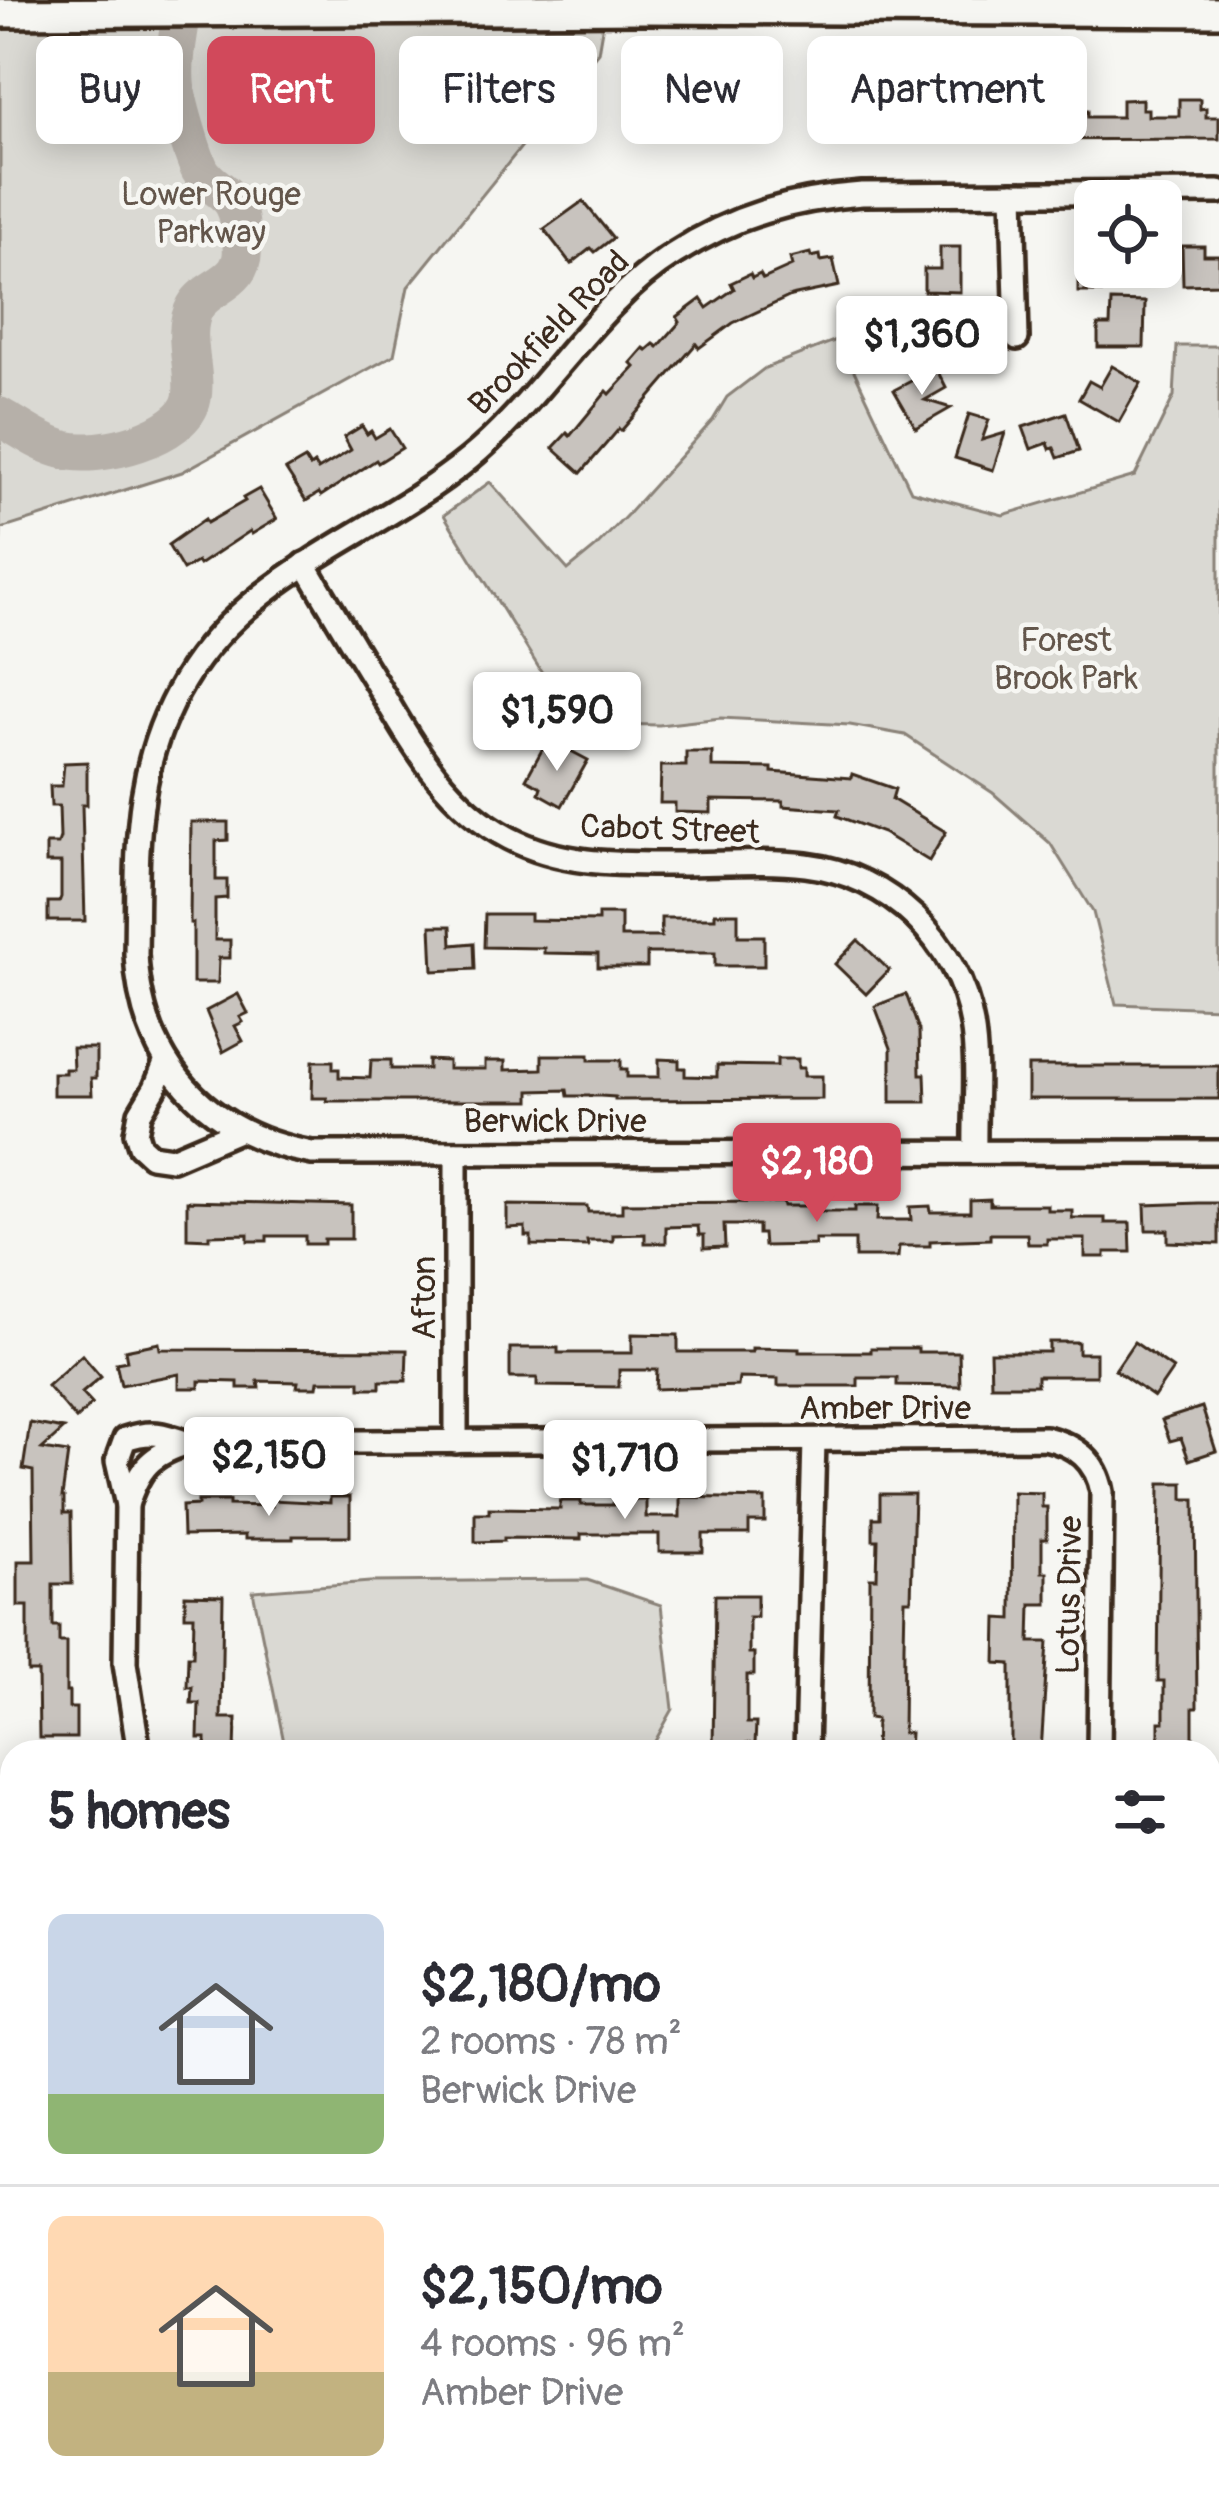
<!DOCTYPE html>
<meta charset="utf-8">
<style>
body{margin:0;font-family:Pangolin,sans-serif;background:#f7f7f7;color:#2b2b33;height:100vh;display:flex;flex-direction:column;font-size:45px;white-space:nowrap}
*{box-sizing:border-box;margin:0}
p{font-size:39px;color:#7c7c81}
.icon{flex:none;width:66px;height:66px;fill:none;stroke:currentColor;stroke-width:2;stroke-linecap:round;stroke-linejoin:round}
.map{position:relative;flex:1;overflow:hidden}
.sheet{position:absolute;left:0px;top:1740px;width:1221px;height:771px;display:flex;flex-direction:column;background:#fff;border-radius:36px 36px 0 0;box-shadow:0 6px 30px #0003}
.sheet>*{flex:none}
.hud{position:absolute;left:36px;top:36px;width:1149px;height:108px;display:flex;gap:24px}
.controls{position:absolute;left:1074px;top:180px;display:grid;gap:24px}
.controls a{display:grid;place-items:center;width:108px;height:108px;border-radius:18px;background:#fff;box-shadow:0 6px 30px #0003;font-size:60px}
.price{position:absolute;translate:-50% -102px;padding:0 27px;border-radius:12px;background:#fff;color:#222;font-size:39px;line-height:78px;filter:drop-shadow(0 3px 6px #0008)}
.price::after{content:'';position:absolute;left:50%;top:72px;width:36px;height:27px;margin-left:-18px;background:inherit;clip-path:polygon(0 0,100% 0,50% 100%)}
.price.on{background:#d1495b;color:#fff}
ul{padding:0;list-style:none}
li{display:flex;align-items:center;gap:36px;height:300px;padding:0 48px}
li+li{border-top:3px solid #e1e1e2}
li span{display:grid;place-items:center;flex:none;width:336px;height:240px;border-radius:18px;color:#555}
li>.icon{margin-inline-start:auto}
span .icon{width:144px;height:144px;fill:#fffc;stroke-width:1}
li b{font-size:51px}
h2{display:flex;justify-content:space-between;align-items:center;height:144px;padding:0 48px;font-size:51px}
.tag{padding:0 42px;border-radius:18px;background:#fff;box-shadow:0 6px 30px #0003;font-size:42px;line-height:108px}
.tag.on{background:#d1495b;color:#fff}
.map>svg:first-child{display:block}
.green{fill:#dad9d3;stroke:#8a8278;stroke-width:3}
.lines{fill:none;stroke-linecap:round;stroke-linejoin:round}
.river{stroke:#b6b0a9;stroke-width:39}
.building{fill:#c8c3be;stroke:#3b2a1e;stroke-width:3}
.street-casing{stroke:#3b2a1e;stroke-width:30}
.secondary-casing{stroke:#3b2a1e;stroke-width:36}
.street{stroke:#f6f6f2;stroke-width:21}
.secondary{stroke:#f6f6f2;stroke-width:27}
.labels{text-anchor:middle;stroke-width:9;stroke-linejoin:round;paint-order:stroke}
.park-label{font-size:33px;fill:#63564b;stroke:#f6f6f2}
.street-label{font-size:33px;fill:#3b2a1e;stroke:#f6f6f2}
</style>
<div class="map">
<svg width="1219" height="2509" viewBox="0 0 1219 2509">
<rect width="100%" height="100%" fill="#f6f6f2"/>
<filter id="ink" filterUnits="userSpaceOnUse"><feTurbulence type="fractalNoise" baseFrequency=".00833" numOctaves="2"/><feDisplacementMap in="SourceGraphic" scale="24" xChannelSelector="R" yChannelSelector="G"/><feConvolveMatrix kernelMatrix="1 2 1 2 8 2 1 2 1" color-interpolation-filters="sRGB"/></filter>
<g filter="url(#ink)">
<g class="green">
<path d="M0,0h607l-9,52 -190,235 -14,68 -212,117 -181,57 -1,32z"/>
<path d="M839,339l72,152 92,24 132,-39 39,-80 3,-50h42v662l-103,-4 -23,-92 -43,-69 -57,-50 -88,-58 -55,-10 -129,-7 -62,7 -55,-1 -35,-19 -20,-21 -105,-169 46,-33 78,88 27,-22 33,-34 85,-94 14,-23 38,-29z"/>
<path d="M587,1580l74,25 12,104 -24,43h-363l-33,-161 117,-9z"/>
<path d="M1219,2383v126h-1060l1,-10h1049v-110z"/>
</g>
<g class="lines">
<path class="river" d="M0,417c20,11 42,28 65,33 33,9 120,-12 127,-52 5,-28 -12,-64 3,-91 13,-23 51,-23 47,-61 -1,-17 -2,-40 -16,-51 -9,-8 -20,-14 -26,-25 -8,-17 -24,-70 -25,-88 -2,-26 5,-56 9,-82"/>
</g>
<g class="building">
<path d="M1062,94h21v16h5v7h34v-17l20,-1v10h6v7h31v-17h21v10l6,-1v9h13v22l-386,2v-41h20v10h6v7l31,-1v-15l21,-1v3l56,-3v9h36v-9h21v9l38,1z"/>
<path d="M583,201l30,37 -18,14 -4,-4 -20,16 -27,-35z"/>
<path d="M1182,246h22v9h15v29l-36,1z"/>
<path d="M940,247h20v45l-36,-1v-22h16z"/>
<path d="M1078,247h17v20h19l-1,25h-35z"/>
<path d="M810,253l1,4 9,-2 1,6 12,-2 6,27 -48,10 -58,27 -34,25 -3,-4 -75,87 -2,-2 -38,44 -28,-25 14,-15 3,3 37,-45 3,3 25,-27 -4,-4 13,-15 3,2 7,-6 4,3 22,-25 -3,-5 24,-18 6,9 27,-19 -3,-6 19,-9 2,4 8,-4 3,5 29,-13 -2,-8z"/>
<path d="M1111,301l34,1 -1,45h-46v-22h12z"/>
<path d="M889,303h50v27l-5,-1v21h-33l1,-23h-13z"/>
<path d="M1112,366l29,17 -22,39 -40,-23 10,-18 11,6z"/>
<path d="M936,368l10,20 -21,12 26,8 -35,20 -22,-38z"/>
<path d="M1066,413l13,38 -21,7 -4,-10 -4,1 -2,-6 -17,6 -8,-22z"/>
<path d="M969,414l20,6 -7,20 23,-7 -12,37 -38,-12z"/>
<path d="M362,426l5,8 4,-3 4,7 15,-9 12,19 -24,15 -2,-3 -55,36 -2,-3 -13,8 -20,-31 19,-11 5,8 4,-3 4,6 33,-20 -7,-13z"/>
<path d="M259,489l18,30 -25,15 -2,-3 -51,34 -2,-3 -14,8 -15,-25 37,-26 2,4 38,-22 -2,-3z"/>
<path d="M543,748l18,11 6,-10 21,11 -26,46 -23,-13 2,-6 -15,-8z"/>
<path d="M686,752h26v15l60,1v4l79,6 1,-4 43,15 -3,10 54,33 -17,29 -46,-28 -46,-17 2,-6 -56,-4v-5l-72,-1v13l-36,-1v-9h-15l1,-37h25z"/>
<path d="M87,762v43h-5l3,116h-37v-19h11l2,-5v-34h-15v-19h12l2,-6 -1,-32h-8l-1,-20h12l2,-23z"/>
<path d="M191,822h37v18l-12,1v39h11v18l-12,1v41h15v18h-11l-1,25h-25v-60h-3z"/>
<path d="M715,913h23v23h26v30h-49v-13h-68v14h-49v-13l-54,-1v-5l-60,-1 1,-33h45v6l68,1v-7h23v23h40v-19h54z"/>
<path d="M431,926h20l1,19 22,-2 1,26 -42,2z"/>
<path d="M858,940l31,30 -23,24 -31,-30z"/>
<path d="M238,994l10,19 -8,4 3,5 -8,4 8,15 -20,11 -17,-41z"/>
<path d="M906,994l13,36 1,44h5l1,28h-35v-54l-16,-42z"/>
<path d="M72,1048h24v30h-5l1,17h-39v-22h12v-4h8z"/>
<path d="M542,1055h47v5h32v9h6v8h32v-18l20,1v8h6v8l32,1v-12l60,1v-7h21v9h6v8h18v23l-207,1v-3l-15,-1h-32l-1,-6 -37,1v10h-203v-3h-15l1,-37h20v8h6v8l31,1 1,-18h20v9h37v-9l20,1v8h37v-8h20v9l37,-1z"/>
<rect x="1028" y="1066" width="191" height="33"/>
<path d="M990,1199v6h57v5h25v8h33v5h25l1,29h-26v5h-20v-18h-38v5h-19l-1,-10h-37v5l-60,2v5h-31l-1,11h-43v-17h-40v5l-51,1 -1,-12h-5v-9h-34l1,22 -21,1v-13h-5l-1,-9 -32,1v16h-21v-9l-32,1v6h-26l1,5 -57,-1v-9h-6v-9l-18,1v-23l80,1 1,6h34v-9l161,-1 1,4h31v5h40v-5h23l-1,14h34l-1,-13 20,-1 1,6h39v-12z"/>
<path d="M187,1201l164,4v34h-27v5h-19v-8h-38v5h-19v-7l-39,1v4l-22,-1z"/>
<path d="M1199,1203h20v41l-51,-2v-12h-22l-1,-25z"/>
<path d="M632,1334l46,1v17h74v-4l47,1v3h72v-4h47v4h41l1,34 -63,-1v-7h-39v8h-80v-7l-39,-1 -1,8 -82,3 1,-19h-38v17l-82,-1v-8h-27v-30h48v5h74z"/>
<path d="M1049,1342h29v11h18v23h-59v9h-46l-1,-33h59z"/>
<path d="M1134,1342l39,27 -19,28 -39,-27z"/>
<path d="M159,1343l1,6 247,1 -1,31h-26v7h-20v-7h-42l-1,6h-20l1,-5 -40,-1 1,7h-21v-6l-39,-1v7h-20v-14l-58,11 -5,-22 11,-2 -2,-11z"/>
<path d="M82,1355l19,22 -19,16 10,11 -16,15 -29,-33z"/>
<path d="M1202,1407l14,44 -27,9 -8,-22 -11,3 -8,-21z"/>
<path d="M30,1423l34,6 -22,20 26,4 -6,44h2v16h7l1,71h-19v42h6v16h7v50h3v16h7v30h-37l-1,-66h-10v-66h-10v-45h16l-1,-90 -10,-2z"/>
<path d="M1160,1483h23v16h12l2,209h-4v44h-34v-30h5v-41h-6z"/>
<path d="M1013,1492l29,1v14h5v32h-5v33h5v32h-16l-1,38h18l-7,110h-30v-88l-15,-1 1,-45 15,1z"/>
<path d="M880,1494h34l-3,106h-6l-1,45 -1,88h7l-1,19h-34l1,-33 -7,-1 1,-140h7l1,-38h-5v-22h7z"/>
<path d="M330,1497h20v39h-57v3h-48v-4l-62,1 -1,-30 16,-1v-4h31v4l43,1v-6l58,3z"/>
<path d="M680,1497l85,2v23h-16v12h-46v18h-44v-18h-78v5l-77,-1v3l-29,1v-29h14v-5l71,1v-8h21v4h32v-5h33v17h34z"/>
<path d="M185,1595l38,1 -2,122h15l-1,34h-29v-14h-8l1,-35h-8l1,-16h-5l1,-31h5l1,-40h-9z"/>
<path d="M715,1595h42v22h-8v36h5v22h-7v48h9l-1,21 -8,-1v9h-34z"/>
</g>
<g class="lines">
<defs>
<g id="street">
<path d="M1219,192l-357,2c-70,5 -129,22 -188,60 -80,50 -132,146 -205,205 -94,77 -220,113 -285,222 -53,88 -46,175 -48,273 5,109 70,180 176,199l907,-1"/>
<path d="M1013,193l4,145"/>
<path d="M305,564c23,39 46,78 70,117 36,61 69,123 134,157 54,28 110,26 169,26 42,0 86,-4 128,1 83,10 152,76 166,159 7,41 2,86 3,128"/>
<path d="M166,1061l-11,27 -15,25 -4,20 4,13 11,10 21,3 68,-29"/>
<path d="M456,1153v289"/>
<path d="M127,1505l-10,-44 8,-22c26,-9 38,-5 63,4"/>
<path d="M139,1752l-14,-89 2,-158c12,-37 24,-51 62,-62l856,-5c31,7 51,22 57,54l-3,260"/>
<path d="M806,1752l8,-312"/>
<path d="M1209,1881h10"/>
<path d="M116,2509v-10"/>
</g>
<path id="secondary" d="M0,13l643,-4 576,3"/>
</defs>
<use href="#street" class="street-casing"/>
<use href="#secondary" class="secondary-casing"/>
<use href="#street" class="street"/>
<use href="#secondary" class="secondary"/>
</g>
</g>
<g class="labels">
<g class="park-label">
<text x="211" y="205">Lower Rouge<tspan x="211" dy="38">Parkway</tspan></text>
<text x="1066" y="651">Forest<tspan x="1066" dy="38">Brook Park</tspan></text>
</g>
<g class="street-label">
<text transform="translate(548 332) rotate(-46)" y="12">Brookfield Road</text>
<text transform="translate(670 828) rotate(2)" y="12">Cabot Street</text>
<text x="555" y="1132">Berwick Drive</text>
<text transform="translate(423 1298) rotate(-90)" y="12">Afton</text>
<text x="885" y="1419">Amber Drive</text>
<text transform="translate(1068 1595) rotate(-89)" y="12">Lotus Drive</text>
</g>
</g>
</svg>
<div class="controls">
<a><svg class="icon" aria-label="locate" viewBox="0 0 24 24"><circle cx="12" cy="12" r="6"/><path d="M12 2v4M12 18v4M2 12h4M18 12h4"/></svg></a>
</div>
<b class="price" style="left:922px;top:398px">$1,360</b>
<b class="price" style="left:557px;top:774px">$1,590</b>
<b class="price on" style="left:817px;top:1225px">$2,180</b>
<b class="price" style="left:269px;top:1519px">$2,150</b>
<b class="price" style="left:625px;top:1522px">$1,710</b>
<div class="hud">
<a class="tag">Buy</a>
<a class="tag on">Rent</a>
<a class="tag">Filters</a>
<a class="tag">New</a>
<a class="tag">Apartment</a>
</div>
<section class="sheet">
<h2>5 homes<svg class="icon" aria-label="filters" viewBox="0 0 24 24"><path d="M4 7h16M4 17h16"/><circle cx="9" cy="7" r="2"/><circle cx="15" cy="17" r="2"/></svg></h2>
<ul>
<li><span style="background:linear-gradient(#c9d6e8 75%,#8fb573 0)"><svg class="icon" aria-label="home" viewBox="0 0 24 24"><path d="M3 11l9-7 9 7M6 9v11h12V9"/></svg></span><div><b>$2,180/mo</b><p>2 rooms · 78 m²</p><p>Berwick Drive</p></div></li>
<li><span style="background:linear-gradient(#ffd9b3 65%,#c2b280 0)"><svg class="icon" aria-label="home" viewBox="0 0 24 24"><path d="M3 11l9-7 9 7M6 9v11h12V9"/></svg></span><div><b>$2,150/mo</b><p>4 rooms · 96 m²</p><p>Amber Drive</p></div></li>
</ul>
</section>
</div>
